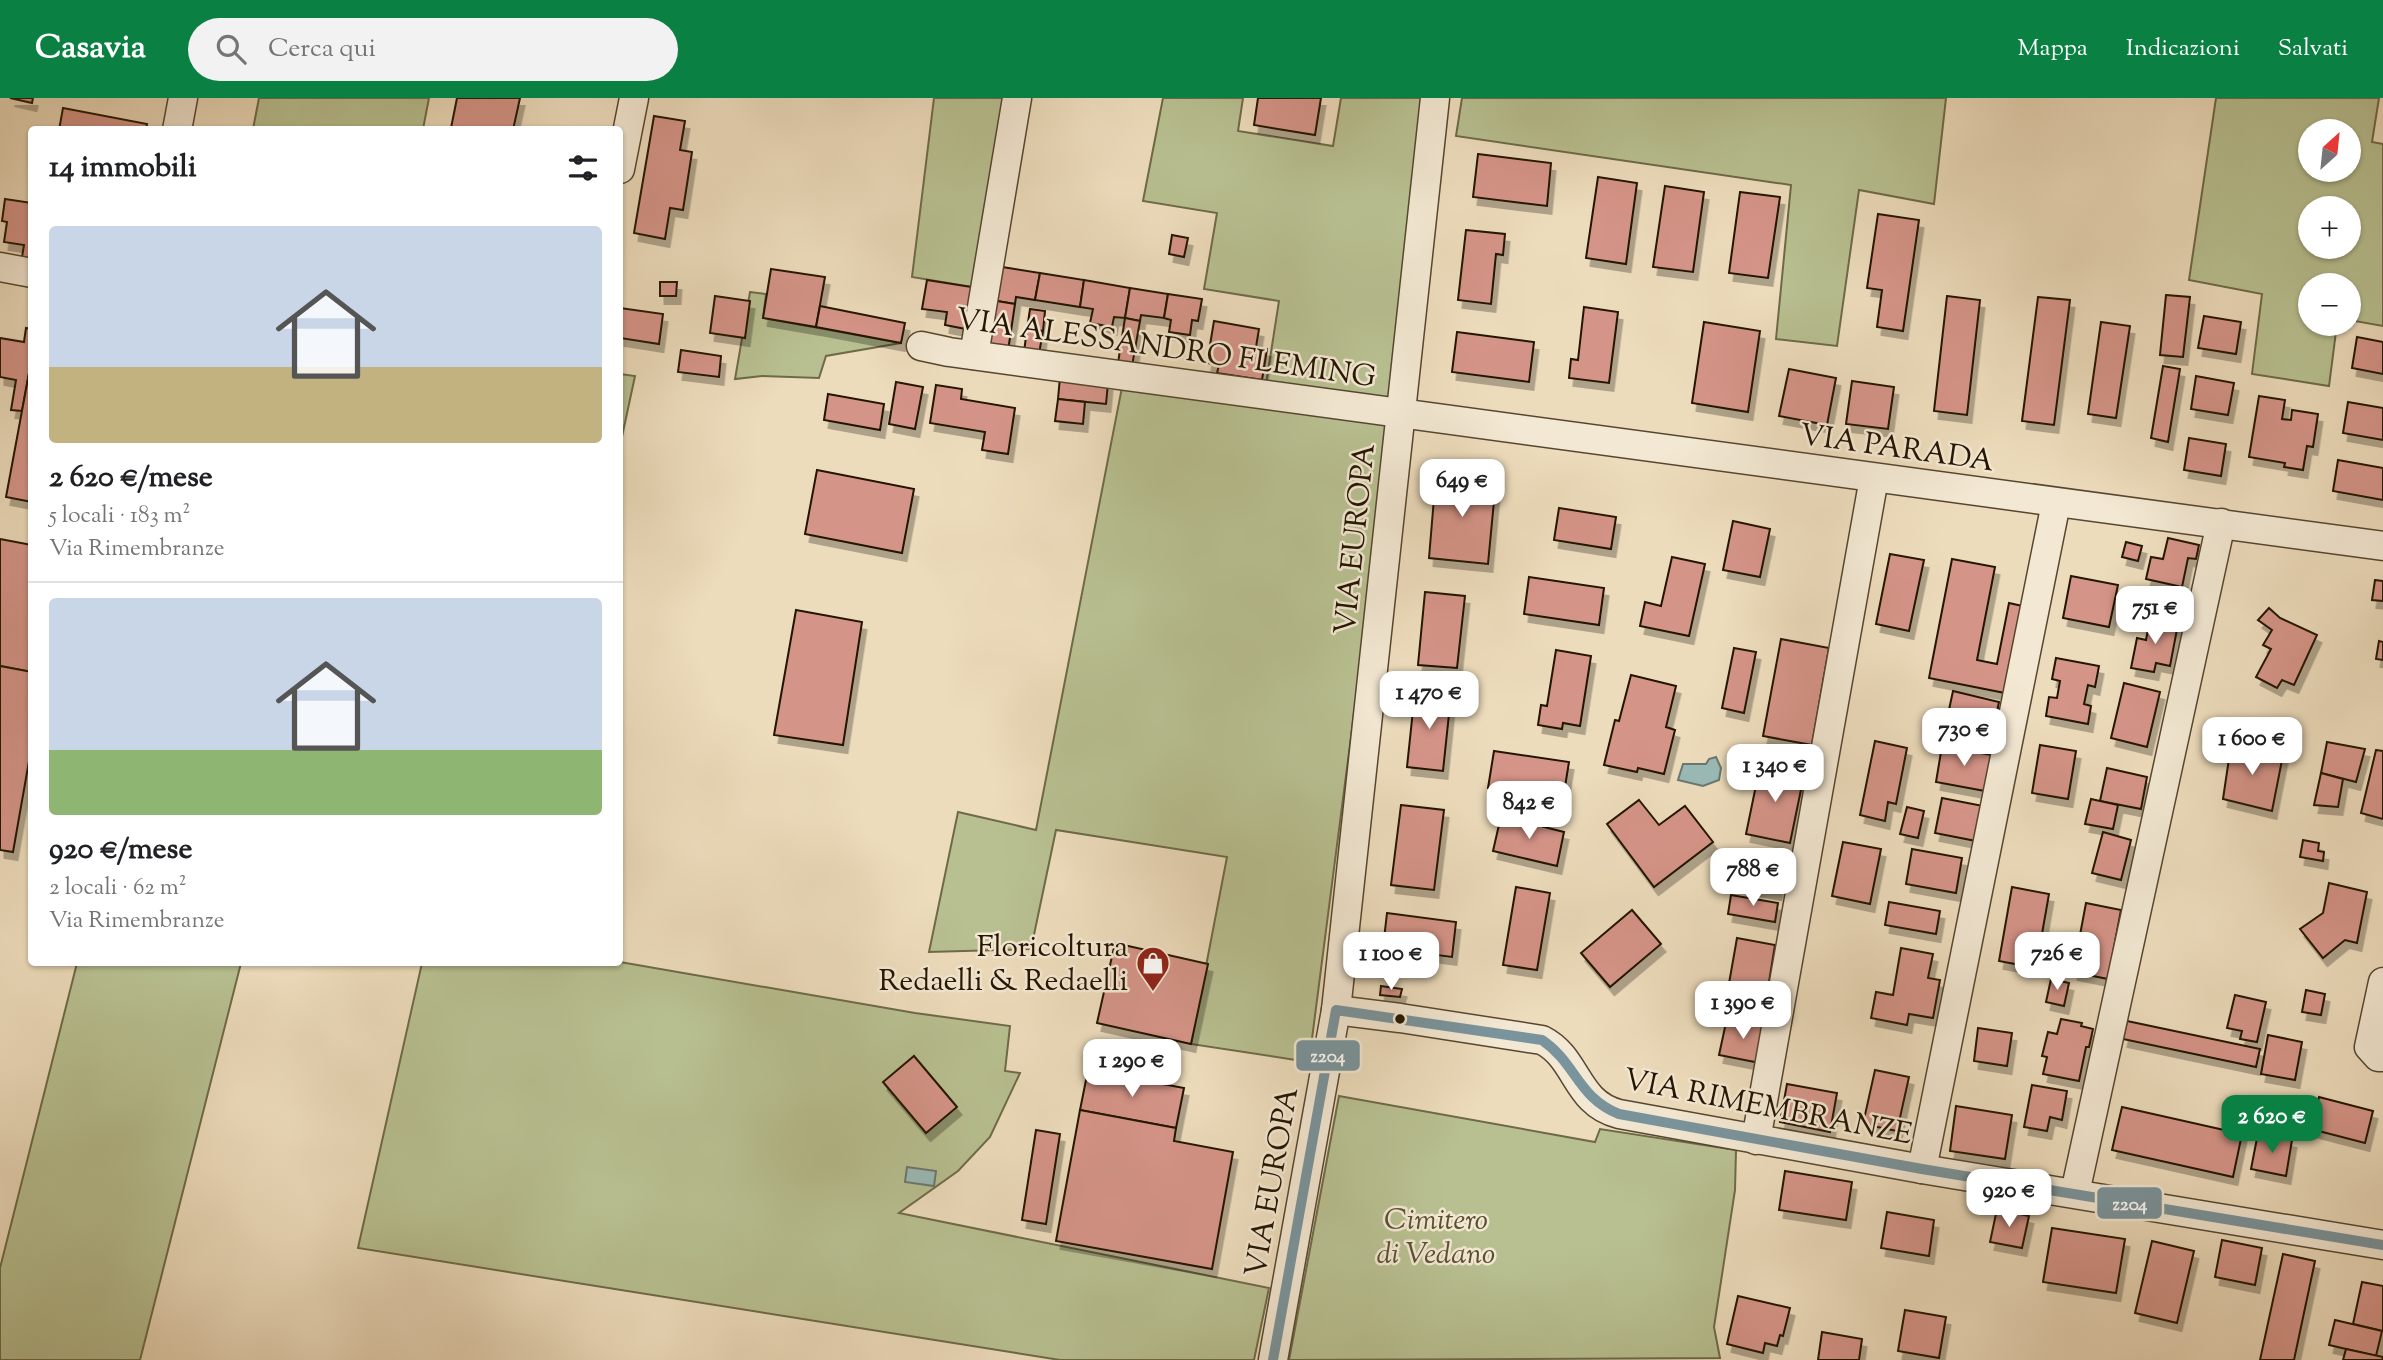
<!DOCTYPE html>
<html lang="it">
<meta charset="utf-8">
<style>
body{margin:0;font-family:"Sorts Mill Goudy",serif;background:#f2f2f2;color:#202124;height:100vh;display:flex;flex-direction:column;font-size:26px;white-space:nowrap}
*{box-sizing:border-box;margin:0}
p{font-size:23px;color:#757577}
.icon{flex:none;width:38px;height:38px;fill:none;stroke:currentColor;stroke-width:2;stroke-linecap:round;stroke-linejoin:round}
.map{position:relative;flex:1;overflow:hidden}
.details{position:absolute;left:28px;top:28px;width:595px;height:840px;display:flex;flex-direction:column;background:#fff;border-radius:7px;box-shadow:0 2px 5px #0004}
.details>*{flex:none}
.needle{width:46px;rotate:27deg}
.tools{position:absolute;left:2298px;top:21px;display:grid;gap:14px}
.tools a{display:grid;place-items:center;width:63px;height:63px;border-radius:50%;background:#fff;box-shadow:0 2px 5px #0004;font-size:35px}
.price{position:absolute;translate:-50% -60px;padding:0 16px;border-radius:14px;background:#fff;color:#222;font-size:23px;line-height:46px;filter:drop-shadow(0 2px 4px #0008)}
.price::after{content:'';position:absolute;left:50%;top:42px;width:21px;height:16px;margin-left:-10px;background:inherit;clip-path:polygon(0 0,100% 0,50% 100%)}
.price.selected{background:#0b8043;color:#fff}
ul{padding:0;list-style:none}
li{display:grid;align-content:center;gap:14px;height:371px;padding:0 21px}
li+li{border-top:2px solid #e0e0e0}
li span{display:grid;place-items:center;height:217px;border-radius:7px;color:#555}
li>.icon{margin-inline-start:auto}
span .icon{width:126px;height:126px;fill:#fffc;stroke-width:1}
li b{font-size:30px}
h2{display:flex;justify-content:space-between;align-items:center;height:84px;padding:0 21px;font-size:30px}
header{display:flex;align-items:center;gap:42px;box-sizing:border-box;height:98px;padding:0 35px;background:#0b8043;color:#fff}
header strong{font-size:33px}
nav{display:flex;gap:38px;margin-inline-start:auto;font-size:24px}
.search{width:490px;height:63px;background:#f2f2f2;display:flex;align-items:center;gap:18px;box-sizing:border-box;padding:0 24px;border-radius:38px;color:#757577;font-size:26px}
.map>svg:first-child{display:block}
.green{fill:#b8c091;stroke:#6e6a48;stroke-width:2;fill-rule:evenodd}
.water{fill:#9abab7;stroke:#6b786e;stroke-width:2}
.building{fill:#d59488;stroke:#241400;stroke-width:2;filter:url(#shadow)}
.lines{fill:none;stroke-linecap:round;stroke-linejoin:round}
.minor-casing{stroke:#56462f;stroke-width:31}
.minor{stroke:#f3e8d3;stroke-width:28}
.bus-1-casing{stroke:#f3e8d3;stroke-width:16}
.bus-1{stroke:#7a949d;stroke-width:10}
.bus-dot{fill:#241400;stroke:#f3e8d3;stroke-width:2.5}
.labels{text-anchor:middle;stroke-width:5;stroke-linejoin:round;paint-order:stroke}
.street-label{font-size:30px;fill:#241400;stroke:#f3e8d3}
.poi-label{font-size:30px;fill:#241400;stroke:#f3e8d3;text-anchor:end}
.park-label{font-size:30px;font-style:italic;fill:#585033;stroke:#f3e8d3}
.line-badge{stroke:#f3e8d3;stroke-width:2.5}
.badge-label{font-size:19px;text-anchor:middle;font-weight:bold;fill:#fff}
</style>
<header>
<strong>Casavia</strong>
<div class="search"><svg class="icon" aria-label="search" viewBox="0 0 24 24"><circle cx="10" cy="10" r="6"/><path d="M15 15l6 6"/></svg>Cerca qui</div>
<nav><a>Mappa</a><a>Indicazioni</a><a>Salvati</a></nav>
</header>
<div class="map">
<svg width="2383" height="1262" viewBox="0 0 2383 1262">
<defs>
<filter id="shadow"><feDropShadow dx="4.5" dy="8" stdDeviation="0" flood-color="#0004"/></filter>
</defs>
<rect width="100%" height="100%" fill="#eddcbc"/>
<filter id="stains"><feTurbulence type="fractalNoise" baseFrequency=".00286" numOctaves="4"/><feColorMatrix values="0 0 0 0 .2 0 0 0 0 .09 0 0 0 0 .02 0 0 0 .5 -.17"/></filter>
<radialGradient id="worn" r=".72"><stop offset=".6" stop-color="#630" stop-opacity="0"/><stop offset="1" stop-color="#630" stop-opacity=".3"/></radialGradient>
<g class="green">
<path d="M259,0h170l-6,31h-170z"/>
<path d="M934,0h74l-30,190 -66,-11z"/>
<path d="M1163,0h80l-5,33 95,15 8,-48h84l-31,306 -128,-20 13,-83 -75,-12 13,-76 -74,-12z"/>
<path d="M1462,0h484l-12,106 -75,-14 -22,156 -61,-7 15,-154 -335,-49z"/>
<path d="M2216,0h163l-7,44 11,2v182l-34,-6 -1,-35h-38v39h27l-8,62 -77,-12 10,-80 -73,-14zM2310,33h38v39h-38zM2310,110h38v39h-38z"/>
<path d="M750,194l16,2 -3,24 138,25 -75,13 -7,22 -57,-2 -27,3z"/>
<path d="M620,276l15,2 -15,70z"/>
<path d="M1123,284l269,37 -83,643 -118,-18 36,-187 -171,-27 -25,119 -102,3 29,-140 78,18z"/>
<path d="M620,864l295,51 95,13 -5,45 15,2 -30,64 -32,34 -59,42 370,75 -15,72h-194l-702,-112 64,-285z"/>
<path d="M77,865h164l-101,397h-140v-92z"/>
<path d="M1339,998l256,46 5,-13 136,21 -1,40 -21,137 6,31 -431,2z"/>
</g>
<g class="water">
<path d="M1716,659l5,11 -2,12 -16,6 -25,-6 5,-16h23l3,-5z"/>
<path d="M907,1069l29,4 -2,15 -29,-4z"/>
</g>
<g class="building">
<path d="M10,0h23l-1,5z"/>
<path d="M457,0h63l-7,32 -62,-2z"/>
<path d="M1258,0h63l-6,37 -61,-10z"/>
<path d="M63,10l84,16 -1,6h-87z"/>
<path d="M654,18l31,5 -5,29 12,2 -9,58 -13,-2 -5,31 -31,-6z"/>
<path d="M1478,56l73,9 -4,43 -74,-9z"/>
<path d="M1598,79l39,6 -11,81 -40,-6z"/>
<path d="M1665,88l39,6 -11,80 -40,-5z"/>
<path d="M1740,94l40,5 -12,81 -39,-5z"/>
<path d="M5,101l27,4v56l-10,-2 2,-12 -20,-3 3,-20 -5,-1z"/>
<path d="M1878,116l41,6 -16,111 -26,-4 5,-37 -15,-2z"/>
<path d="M1466,132l39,4 -2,21 -7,-1 -5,50 -33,-4z"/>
<path d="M1172,137l16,3 -4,19 -15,-3z"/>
<path d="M996,168l44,7 -5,27 -19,-3 -1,7 -24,-4z"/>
<path d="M771,171l54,8 -9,50 -53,-9z"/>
<path d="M1040,175l44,7 -4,27 -45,-7z"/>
<path d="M927,182l51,8 -7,42 -26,-5 2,-13 -25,-3z"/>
<path d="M1084,182l46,8 -5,30 -11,-1 -2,10 -22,-4 3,-14 -13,-2z"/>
<path d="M660,184h17l-1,14h-16z"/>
<path d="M1130,190l38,6 -4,24 -23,-3 -1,6 -15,-3z"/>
<path d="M1168,196l34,5 -4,22 -6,-1 -2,15 -21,-3 2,-12 -7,-2z"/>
<path d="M2166,197l24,2 -7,60 -23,-2z"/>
<path d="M715,198l35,5 -5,37 -35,-5z"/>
<path d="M1947,198l33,4 -13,115 -33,-4z"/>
<path d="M2038,199l32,3 -16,125 -32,-4z"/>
<path d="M991,202l24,4 -7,47 -24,-4z"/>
<path d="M820,208l85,17 -4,20 -85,-16z"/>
<path d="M1584,209l34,5 -9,71 -40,-5 2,-19 7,1z"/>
<path d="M620,210l43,6 -4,30 -39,-6z"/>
<path d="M1030,211l15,2 -2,20 -16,-2z"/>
<path d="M2204,218l37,6 -5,32 -38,-6z"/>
<path d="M1125,220l15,3 -8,45 -14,-3z"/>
<path d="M1214,223l45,8 -3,18 11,2 -5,31 -45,-7 2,-8 -12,-2z"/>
<path d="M1704,224l56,9 -12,81 -56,-9z"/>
<path d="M2101,224l29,4 -14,92 -28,-4z"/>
<path d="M26,230l6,1v28l-10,54 -11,-1 5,-30 -16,-3v-39l24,4z"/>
<path d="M1027,231l16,2 -4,23 -15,-2z"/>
<path d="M1457,234l77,10 -5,40 -77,-10z"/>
<path d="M2357,239l26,5v32l-31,-6z"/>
<path d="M681,252l40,6 -2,21 -41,-5z"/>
<path d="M32,259v145l-26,-5z"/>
<path d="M2163,268l17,3 -12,73 -17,-4z"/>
<path d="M1789,271l47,9 -9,47 -48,-9z"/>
<path d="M2196,278l38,7 -6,32 -37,-6z"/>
<path d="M1060,279l48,6 -2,21 -48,-5z"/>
<path d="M1852,283l42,6 -6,42 -42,-5z"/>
<path d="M896,284l27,5 -8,42 -26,-5z"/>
<path d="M936,287l26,4 -1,10 54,9 -7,46 -26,-4 3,-18 -55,-9z"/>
<path d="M828,296l56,10 -4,26 -56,-10z"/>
<path d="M2259,298l26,4 -3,19 9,1 1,-10 26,4 -5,33 -6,-1 -4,24 -19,-3 1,-4 -36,-6z"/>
<path d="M1058,301l27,3 -2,22 -28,-3z"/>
<path d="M2348,304l35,6v32l-40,-7z"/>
<path d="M2189,340l37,6 -5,32 -37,-6z"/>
<path d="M2338,362l45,8v32l-50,-9z"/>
<path d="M817,372l97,19 -12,64 -97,-19z"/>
<path d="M1436,376l60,6 -8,84 -59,-6z"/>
<path d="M1559,410l57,9 -5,32 -57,-9z"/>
<path d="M1733,423l37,8 -10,48 -37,-7z"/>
<path d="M2168,440l31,7 -3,14 -8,-1 -6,29 -36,-8 5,-22 12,2z"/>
<path d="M0,441l32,6v127l-32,-6z"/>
<path d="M2126,444l16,4 -4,15 -16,-4z"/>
<path d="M1890,456l34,6 -15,71 -33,-7z"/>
<path d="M1672,459l33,7 -16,72 -49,-10 5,-24 16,4z"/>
<path d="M1952,461l43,8 -18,93 20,4 12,-61 18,4 -17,87 -81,-16z"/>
<path d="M2071,478l47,9 -9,42 -46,-9z"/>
<path d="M1529,479l75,11 -5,37 -75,-11z"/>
<path d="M2375,482l8,1v20l-11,-1z"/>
<path d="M1425,494l40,4 -8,72 -39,-3z"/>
<path d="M2269,510l11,10 37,17 -23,50 -12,-5 -5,8 -21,-11 15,-28 -8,-4 9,-15 -14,-10z"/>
<path d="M796,512l66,12 -19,123 -69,-10z"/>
<path d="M2150,521l28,5 -8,42 -14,-3 -2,9 -23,-4 6,-30 9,2z"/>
<path d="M1781,541l48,9 -17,97 -49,-9z"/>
<path d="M2379,543l4,1v18l-7,-1z"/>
<path d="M1734,550l22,4 -12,61 -22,-5z"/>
<path d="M1556,552l35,6 -11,70 -17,-3 -1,6 -24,-4 3,-20 6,1z"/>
<path d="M2056,560l43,8 -4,21 -7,-2 -4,19 7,2 -3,18 -42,-8 3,-19 8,1 3,-17 -8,-2z"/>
<path d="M0,568l32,6v72l-19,108 -13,-2z"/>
<path d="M1631,577l45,11 -10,41 9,3 -11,44 -26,-6 -1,4 -33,-7 11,-45 4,1z"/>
<path d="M2124,585l36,9 -13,55 -36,-9z"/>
<path d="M1415,593l36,4 -8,76 -36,-4z"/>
<path d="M1953,593l46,11 -8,41 -47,-10z"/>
<path d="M1875,643l32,7 -11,56 -8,-2 -3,19 -25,-6z"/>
<path d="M2327,644l38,7 -9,33 -35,-9z"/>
<path d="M2040,647l36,6 -8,48 -36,-6z"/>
<path d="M2231,647l52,10 -11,56 -49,-12z"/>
<path d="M1942,648l50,9 -7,36 -49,-9z"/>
<path d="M2376,652l7,1v68l-22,-6z"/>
<path d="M1494,653l75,11 -6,37 -75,-11z"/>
<path d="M1760,668l44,9 -14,68 -44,-9z"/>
<path d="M2107,670l40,9 -6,32 -41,-8z"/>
<path d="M2321,675l22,6 -5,28 -24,-2z"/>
<path d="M1942,700l41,8 -7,35 -41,-8z"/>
<path d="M2091,701l27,6 -5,24 -28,-5z"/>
<path d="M1639,702l20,25 26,-19 28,36 -59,45 -47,-63z"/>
<path d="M1401,707l43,5 -10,80 -43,-5z"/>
<path d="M1907,709l17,4 -6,27 -18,-4z"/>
<path d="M1501,718l63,16 -7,34 -64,-15z"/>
<path d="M2103,734l28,8 -10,40 -29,-7z"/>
<path d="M2303,742l16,3 -1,8 6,1 -1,9 -23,-4z"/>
<path d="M1843,744l38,7 -11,55 -38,-8z"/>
<path d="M1912,751l50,9 -6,35 -50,-9z"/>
<path d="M1751,764l30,4 -4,26 -29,-5z"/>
<path d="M2329,785l38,9 -10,51 -12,-3 -22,18 -23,-29 23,-16z"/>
<path d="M1516,789l34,6 -13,77 -34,-5z"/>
<path d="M2012,789l37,7 -13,74 -37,-7z"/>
<path d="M1731,797l47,8 -3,19 -47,-8z"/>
<path d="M1889,804l51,9 -4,23 -51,-9z"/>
<path d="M2086,805l35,7 -13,69 -35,-7z"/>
<path d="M1632,812l29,34 -51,43 -29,-34z"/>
<path d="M1387,815l69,9 -4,35 -69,-9z"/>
<path d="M1737,840l38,7 -11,68 -39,-7z"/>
<path d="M1115,845l93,21 -17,80 -94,-21z"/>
<path d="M1901,850l32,6 -5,24 12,2 -7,38 -24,-4 -2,11 -36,-7 5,-26 17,3z"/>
<path d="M2051,881l18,4 -5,23 -18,-4z"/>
<path d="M1381,888l21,3 -2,8 -20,-2z"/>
<path d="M2306,892l19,4 -4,21 -19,-3z"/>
<path d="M2235,897l31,7 -9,40 -17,-3 2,-8 -15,-3z"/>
<path d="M1727,920l40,8 -7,37 -41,-8z"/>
<path d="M2061,921l21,4 -1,3 12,3 -4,18h-3l-7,34 -36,-7 4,-17 -5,-1 6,-24 9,2z"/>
<path d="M2127,923l133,28 -4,18 -133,-28z"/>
<path d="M1978,930l34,5 -5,33 -33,-5z"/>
<path d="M2268,937l34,7 -7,38 -34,-6z"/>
<path d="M914,958l43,51 -31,26 -43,-51z"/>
<path d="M1088,972l96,18 -8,40 -96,-18z"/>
<path d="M1875,972l34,7 -12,54 -34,-7z"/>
<path d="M1787,986l50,9 -7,39 -50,-10z"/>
<path d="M2032,987l35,6 -5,29 -12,-3 -3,14 -23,-4z"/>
<path d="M2319,999l54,14 -8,32 -54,-14z"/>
<path d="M1956,1008l56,9 -7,44 -55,-8z"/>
<path d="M2122,1009l120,27 -9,43 -121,-27z"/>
<path d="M1080,1012l96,18 -2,13 59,11 -21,117 -156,-28z"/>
<path d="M1036,1032l24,4 -14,90 -24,-4z"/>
<path d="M2258,1035l34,7 -6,36 -35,-7z"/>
<path d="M1785,1073l67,11 -6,38 -67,-10z"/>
<path d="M1997,1111l32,7 -7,32 -32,-6z"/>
<path d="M1887,1114l47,8 -5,36 -48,-8z"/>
<path d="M2052,1130l73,11 -9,54 -73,-11z"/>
<path d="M2222,1142l40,8 -7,37 -40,-8z"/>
<path d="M2152,1143l42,10 -17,72 -42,-10z"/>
<path d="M2283,1156l32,7 -21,99h-34z"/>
<path d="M2362,1184l21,4v45l-30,-7z"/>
<path d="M1738,1198l52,12 -7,28 -3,-1 -3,11 -12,-3 -2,10 -36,-9z"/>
<path d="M1905,1212l41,7 -7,41 -41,-7z"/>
<path d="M2335,1222l47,11 -6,25 -47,-11z"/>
<path d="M1822,1234l40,7 -3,21h-41z"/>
<path d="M2346,1251l37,8 -1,3h-39z"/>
</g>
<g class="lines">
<defs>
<g id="minor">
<path d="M177,32l6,-32"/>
<path d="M620,71l14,-71"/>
<path d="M0,169l32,6"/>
<path d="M921,248l28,6 1434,194"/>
<path d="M974,257l43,-257"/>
<path d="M2383,884l-14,65 9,10h5"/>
<path d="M1336,912l64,8 142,22c36,18 33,63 77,74l303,55 461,76"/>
<path d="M1756,1042l118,-662"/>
<path d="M1922,1071l134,-666"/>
<path d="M2075,1095l146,-670"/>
<path d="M1273,1262l63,-350 99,-912"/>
</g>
</defs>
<use href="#minor" class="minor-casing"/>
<use href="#minor" class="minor"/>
<defs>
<path id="bus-1" d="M1273,1262l63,-350 206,30c34,23 36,58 77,74l303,55 461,76"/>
</defs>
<use href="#bus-1" class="bus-1-casing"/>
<use href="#bus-1" class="bus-1"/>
</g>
<defs>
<symbol id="shop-pin" viewBox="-11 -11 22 30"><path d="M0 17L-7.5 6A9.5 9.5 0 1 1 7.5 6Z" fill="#8f2418" stroke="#f3e8d3"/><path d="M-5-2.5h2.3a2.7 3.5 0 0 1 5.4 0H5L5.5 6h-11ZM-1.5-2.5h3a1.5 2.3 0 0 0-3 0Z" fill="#fff"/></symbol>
</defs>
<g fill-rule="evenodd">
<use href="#shop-pin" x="1134" y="846" width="38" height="52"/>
</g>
<circle class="bus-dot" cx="1400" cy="921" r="6"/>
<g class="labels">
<g class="street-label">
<text transform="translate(1166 249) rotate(8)" y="10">VIA ALESSANDRO FLEMING</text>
<text transform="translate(1897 349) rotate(8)" y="10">VIA PARADA</text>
<text transform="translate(1354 441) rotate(-84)" y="10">VIA EUROPA</text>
<text transform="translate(1768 1008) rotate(11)" y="10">VIA RIMEMBRANZE</text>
<text transform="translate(1271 1084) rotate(-80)" y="10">VIA EUROPA</text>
</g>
<g class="poi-label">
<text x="1128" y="858">Floricoltura<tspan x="1128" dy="34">Redaelli &amp; Redaelli</tspan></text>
</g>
<g class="park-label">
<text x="1436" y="1131">Cimitero<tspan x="1436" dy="34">di Vedano</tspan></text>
</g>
</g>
<g class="line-badge">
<rect x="1295" y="941" width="66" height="33" rx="7" fill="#7a949d"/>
<rect x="2096" y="1088" width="67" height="34" rx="7" fill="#7a949d"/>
</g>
<g class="badge-label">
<text x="1328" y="964">z204</text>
<text x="2130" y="1112">z204</text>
</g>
<rect width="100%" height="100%" filter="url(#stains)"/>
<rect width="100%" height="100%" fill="url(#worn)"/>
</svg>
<div class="tools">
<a><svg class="needle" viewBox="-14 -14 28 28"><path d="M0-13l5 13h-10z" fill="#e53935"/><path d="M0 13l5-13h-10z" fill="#757577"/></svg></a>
<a>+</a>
<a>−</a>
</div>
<b class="price" style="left:1462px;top:421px">649 €</b>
<b class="price" style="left:2155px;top:548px">751 €</b>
<b class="price" style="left:1429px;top:633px">1 470 €</b>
<b class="price" style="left:1964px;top:670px">730 €</b>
<b class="price" style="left:2252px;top:679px">1 600 €</b>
<b class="price" style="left:1775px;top:706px">1 340 €</b>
<b class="price" style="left:1529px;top:743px">842 €</b>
<b class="price" style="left:1753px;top:810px">788 €</b>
<b class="price" style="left:1391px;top:894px">1 100 €</b>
<b class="price" style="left:2057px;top:894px">726 €</b>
<b class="price" style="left:1743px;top:943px">1 390 €</b>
<b class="price" style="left:1132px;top:1001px">1 290 €</b>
<b class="price selected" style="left:2272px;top:1057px">2 620 €</b>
<b class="price" style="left:2009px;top:1131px">920 €</b>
<section class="details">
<h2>14 immobili<svg class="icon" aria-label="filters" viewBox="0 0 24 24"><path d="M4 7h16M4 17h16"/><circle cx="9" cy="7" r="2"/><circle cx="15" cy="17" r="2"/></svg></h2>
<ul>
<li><span style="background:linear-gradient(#c9d6e8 65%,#c2b280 0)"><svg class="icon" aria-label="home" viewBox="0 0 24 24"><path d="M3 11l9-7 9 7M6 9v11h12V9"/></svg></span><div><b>2 620 €/mese</b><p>5 locali · 183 m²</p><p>Via Rimembranze</p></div></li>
<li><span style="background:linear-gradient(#c9d6e8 70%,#8fb573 0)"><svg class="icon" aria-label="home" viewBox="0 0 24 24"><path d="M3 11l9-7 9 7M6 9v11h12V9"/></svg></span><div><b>920 €/mese</b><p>2 locali · 62 m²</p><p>Via Rimembranze</p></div></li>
</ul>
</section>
</div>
